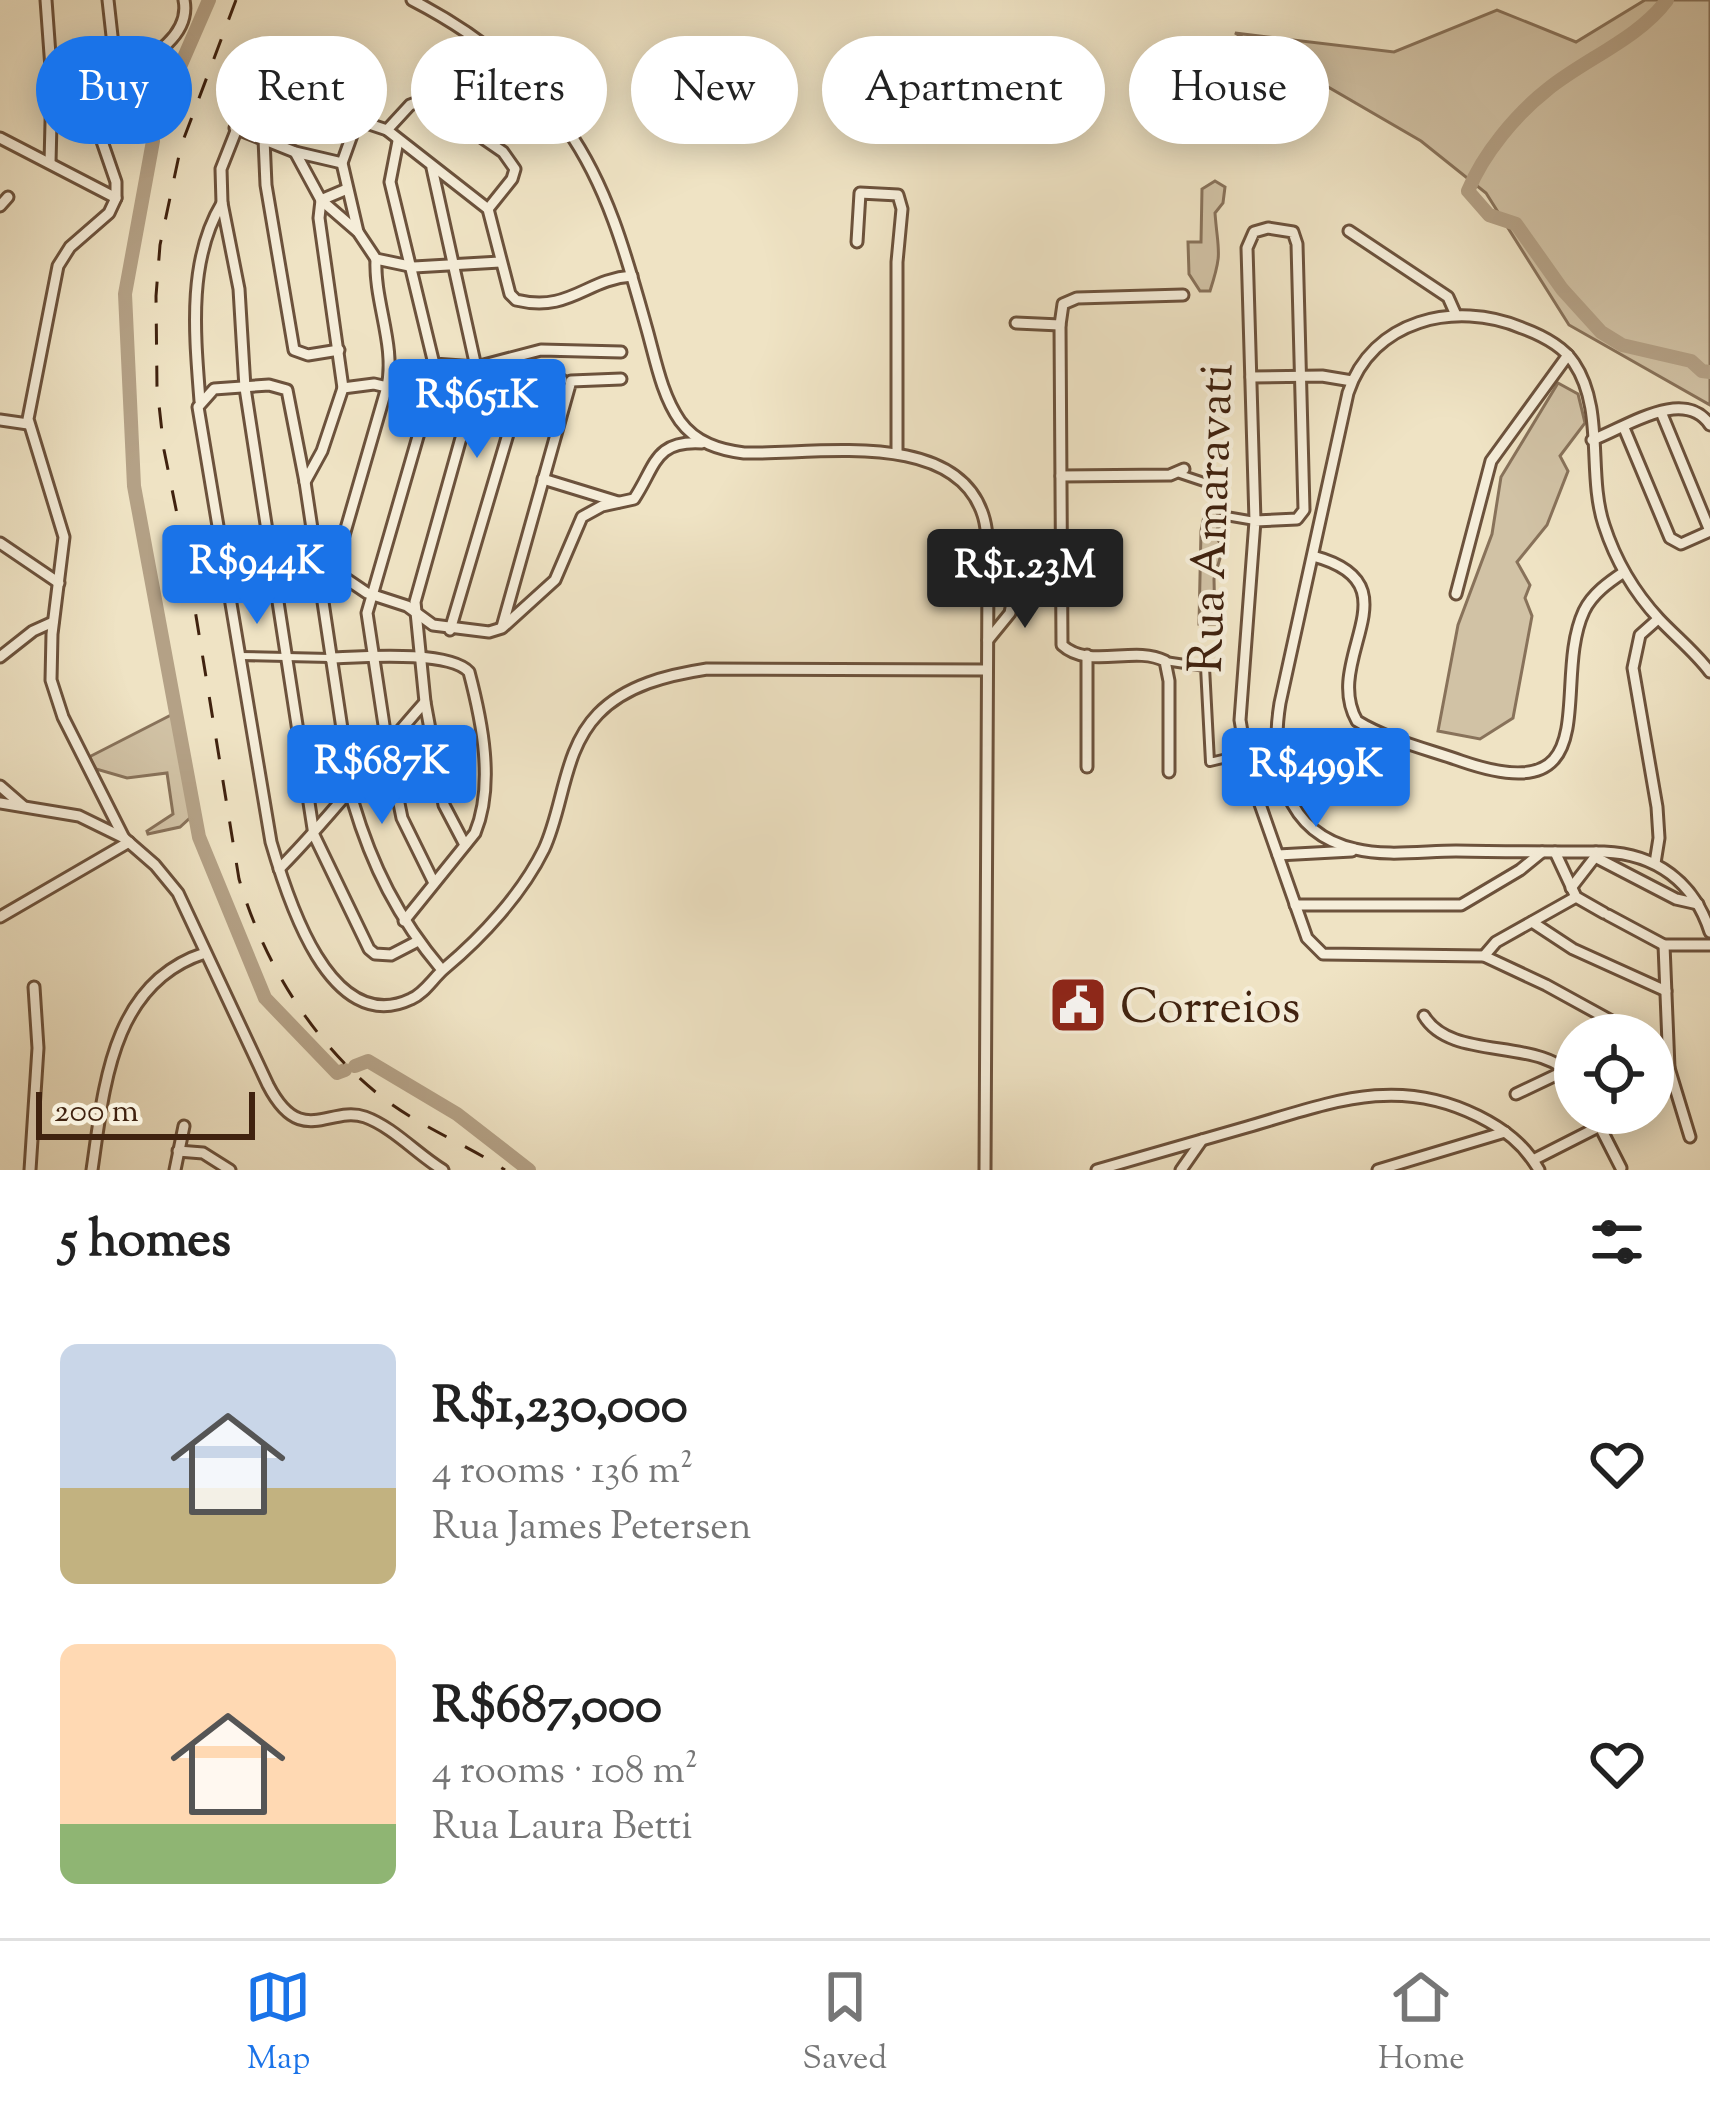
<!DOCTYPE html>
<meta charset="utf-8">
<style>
body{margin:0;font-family:"Sorts Mill Goudy",serif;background:#f2f2f2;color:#222;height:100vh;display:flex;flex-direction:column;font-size:45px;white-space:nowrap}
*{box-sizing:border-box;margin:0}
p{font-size:39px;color:#767676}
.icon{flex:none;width:66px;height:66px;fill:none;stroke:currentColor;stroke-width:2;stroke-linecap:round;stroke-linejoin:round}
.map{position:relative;height:1170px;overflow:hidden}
.sheet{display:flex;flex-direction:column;background:#fff;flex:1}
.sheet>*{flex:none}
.guide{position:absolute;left:36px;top:36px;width:1638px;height:108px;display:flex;gap:24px}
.buttons{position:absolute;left:1554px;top:1014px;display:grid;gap:24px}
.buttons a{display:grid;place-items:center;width:120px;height:120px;border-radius:50%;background:#fff;box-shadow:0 6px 30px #0003;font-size:60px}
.scale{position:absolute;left:36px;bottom:30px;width:219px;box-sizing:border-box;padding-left:12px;border:6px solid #40220f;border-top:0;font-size:33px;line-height:42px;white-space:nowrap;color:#40220f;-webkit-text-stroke:9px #f5edd9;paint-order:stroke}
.price{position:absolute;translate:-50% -102px;padding:0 27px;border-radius:12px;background:#1a73e8;color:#fff;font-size:39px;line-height:78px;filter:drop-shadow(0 3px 6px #0008)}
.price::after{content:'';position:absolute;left:50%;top:72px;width:36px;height:27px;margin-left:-18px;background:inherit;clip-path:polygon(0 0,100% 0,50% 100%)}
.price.active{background:#222;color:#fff}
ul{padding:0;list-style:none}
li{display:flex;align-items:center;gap:36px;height:300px;padding:0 60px}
li span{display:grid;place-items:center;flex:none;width:336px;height:240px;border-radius:18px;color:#555}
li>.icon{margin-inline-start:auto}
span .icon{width:144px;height:144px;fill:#fffc;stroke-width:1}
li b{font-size:51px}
h2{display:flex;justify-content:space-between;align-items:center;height:144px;padding:0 60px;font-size:51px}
.tag{padding:0 42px;border-radius:54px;background:#fff;box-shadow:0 6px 30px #0003;font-size:42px;line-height:108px}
.tag.active{background:#1a73e8;color:#fff}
.tabs{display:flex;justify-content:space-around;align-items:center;height:168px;border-top:3px solid #e0e0e0;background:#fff;font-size:33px;color:#767676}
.tabs a{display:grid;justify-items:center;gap:6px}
.tabs .active{color:#1a73e8}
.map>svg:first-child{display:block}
.green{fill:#d1c2a5;stroke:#88725a;stroke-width:3}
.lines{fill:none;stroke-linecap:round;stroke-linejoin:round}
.river{stroke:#b4a186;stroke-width:14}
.pedestrian-casing{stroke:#6c523c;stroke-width:12}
.minor-casing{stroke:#6c523c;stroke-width:15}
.pedestrian{stroke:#f5edd9;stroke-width:6}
.minor{stroke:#f5edd9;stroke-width:9}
.rail{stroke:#40220f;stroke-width:3;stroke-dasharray:21 21;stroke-linecap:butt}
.labels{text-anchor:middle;stroke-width:9;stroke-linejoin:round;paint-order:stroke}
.street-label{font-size:48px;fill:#40220f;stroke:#f5edd9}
.poi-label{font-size:48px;fill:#40220f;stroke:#f5edd9;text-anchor:start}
</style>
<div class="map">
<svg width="1710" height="1170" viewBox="0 0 1710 1170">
<rect width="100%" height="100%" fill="#efe3c4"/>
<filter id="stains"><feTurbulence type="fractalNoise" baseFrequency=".00167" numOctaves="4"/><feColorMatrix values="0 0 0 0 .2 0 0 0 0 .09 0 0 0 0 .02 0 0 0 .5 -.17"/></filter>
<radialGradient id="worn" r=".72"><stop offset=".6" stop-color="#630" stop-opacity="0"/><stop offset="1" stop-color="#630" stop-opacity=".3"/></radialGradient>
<g class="green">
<path d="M1645,0h65v405l-141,-80 -83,-132 -65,-52 -186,-108 159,19 103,-42 79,32z"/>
<path d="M1215,181l10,6 -2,16 -8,10c3,40 8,38 -5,78h-10l-11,-17 -1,-32h13l1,-53z"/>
<path d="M1558,383l20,11 7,29 -25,33 8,15 -21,54 -30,37 13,23 -5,13 7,18 -19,102 -33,21 -42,-8 20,-106 34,-91 9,-57z"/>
<path d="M1214,508l7,12 7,2v5h-10l-3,8 8,13 -9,31 1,45h-16l2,-93 3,-15z"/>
<path d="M175,713l16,104 -11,10 -32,7 -1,-3 26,-17 -6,-41 -40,5 -31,-9 -7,-12z"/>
</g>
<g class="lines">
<g class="river">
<path d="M209,0l-30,69 -33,13 -8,31 15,28 -28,153 9,192 65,351 66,161 72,75 8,-3"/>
<path d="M1667,0c-29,39 -82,59 -119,89 -32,25 -65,65 -80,102l21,24 27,9 46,65 39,43 21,13 69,16 11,10 8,1"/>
<path d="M355,1066l13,-5 89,53 72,56"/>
</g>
<defs>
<g id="pedestrian">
<path d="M1180,474l36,12 10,30 29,5"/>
<path d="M239,656l91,2"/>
<path d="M1165,661l40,6 5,95 34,-8"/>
</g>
<g id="minor">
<path d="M46,0l6,82 -2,81"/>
<path d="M108,0l5,45 -19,73 22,64v16l-7,15 -39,34 -12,19 -30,153 36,118 -12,97 -1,46 12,37 61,121"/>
<path d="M412,0c60,31 116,73 155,129 41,58 60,129 79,197 9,31 15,68 34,95 16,22 40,29 64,32 71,2 211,-25 239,62 6,18 4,38 5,57l-3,598"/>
<path d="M99,89c30,-21 94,-45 85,-89"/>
<path d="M357,121l-15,42 16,69"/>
<path d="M235,128l60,24 47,11"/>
<path d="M387,130l23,-25 16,-6 77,53 12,17 -3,10 -24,30"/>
<path d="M0,138l116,60"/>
<path d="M264,139l2,46 28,165 14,5 31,-5"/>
<path d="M398,141l-8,41 44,182 42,3 65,-17 80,2"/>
<path d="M295,152l26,48 37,32 18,27 38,8 86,-5"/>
<path d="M432,168l44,199"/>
<path d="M0,206l8,-9"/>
<path d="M1349,231l99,66 8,18"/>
<path d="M857,242l3,-49 38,2 4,14 -5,53v191"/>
<path d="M376,259c-2,43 20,86 11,128"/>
<path d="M1016,323l44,2"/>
<path d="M1251,377l71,-1 30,5"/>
<path d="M343,388l-24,-170 2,-18 26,-11"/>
<path d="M200,401c-5,-65 -13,-140 22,-198"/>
<path d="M1661,412l49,119"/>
<path d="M0,420l28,4"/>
<path d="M1624,428l46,110 11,6 29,-13"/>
<path d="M1592,440c33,-12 92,-54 118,-15"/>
<path d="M1061,476l109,-1 14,-6"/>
<path d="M543,479l75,23"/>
<path d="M305,482l17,-31 21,-63 31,-4 13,3 -53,183"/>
<path d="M1255,521l42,-2 7,-9 -7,-266 -4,-12 -25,-4 -14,4 -7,16 8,273 -15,199 9,53 58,165 16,16 161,2 62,29 91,50"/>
<path d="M0,543l59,40"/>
<path d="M1313,556c106,28 8,102 44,165 31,19 70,28 104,40 150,52 89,-77 123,-150 8,-17 25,-29 40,-39"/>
<path d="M316,563l17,7 34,23 40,13 26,19 56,7 13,-4 53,-48 27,-63 20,-11 32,-7c22,-33 20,-59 68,-56"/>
<path d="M988,572l28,10 43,-3"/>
<path d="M1016,591l43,-1"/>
<path d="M1456,594l35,-133 77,-106"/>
<path d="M502,627l69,-246 50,-2"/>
<path d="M450,630l74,-250h38"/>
<path d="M988,640l22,-27 6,-31"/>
<path d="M0,657l33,-26 20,-9"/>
<path d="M330,658c31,-1 119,-8 139,14 13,49 26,113 6,161l-71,88"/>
<path d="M1710,672c-15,-20 -34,-35 -51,-53 -25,-27 -44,-60 -55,-94 -17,-51 1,-116 -30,-162 -11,-17 -33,-28 -52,-35 -67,-28 -150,-8 -174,65l-68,310c-10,61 4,130 75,146 31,8 70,2 101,2 49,1 98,1 148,1 52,2 90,30 106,80"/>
<path d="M1087,767v-112"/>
<path d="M1169,772v-91l-4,-20c-31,-16 -76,9 -103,-16l-2,-320 3,-21 14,-6 106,-3"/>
<path d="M0,786l23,20"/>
<path d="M0,803l79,13 45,22 31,27 23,28 90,192c33,64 61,20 97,32 28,10 53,38 78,53"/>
<path d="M1555,852l21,45 28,16"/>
<path d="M1596,852l-1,5 81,42 22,5"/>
<path d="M1278,855l74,-4"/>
<path d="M1655,863l4,-25 -2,-31 -24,-139 7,-33 18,-16"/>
<path d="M279,869c52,-52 97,-112 146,-167"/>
<path d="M434,883l-32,-65 -15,-73 -20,-132 65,-225 7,-5 28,-1 6,5 -5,26 -53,189 10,100 19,103 21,40"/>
<path d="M1571,888l24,-31"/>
<path d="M1295,905h166l59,-35 22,-18"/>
<path d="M1608,915l56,30h46"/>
<path d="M0,917l129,-75"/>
<path d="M1532,922l41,27 93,42"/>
<path d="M418,941l-27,14 -16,-1 -6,-5 -55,-114 -69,-447 -6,-99 -17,-86 -1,-34 28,-71 22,-7 116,39 101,79 22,85 6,6c54,13 70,-21 116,-24"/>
<path d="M1664,945l5,123 21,69"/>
<path d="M1484,956l12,-14 80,-45"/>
<path d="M442,970c-44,-52 -70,-104 -89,-168l-48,-320 -18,-92 -18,-5 -55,4 -16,18 73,435c16,55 59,196 140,157 14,-6 22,-21 34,-31 37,-31 77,-74 99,-119 20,-43 19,-99 54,-135 28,-29 70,-39 109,-45l279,1"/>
<path d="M1424,1016c28,47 119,19 151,64"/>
<path d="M1653,1050l16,18"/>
<path d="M1516,1094l59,-28"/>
<path d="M1593,1113l28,55"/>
<path d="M178,1151l25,2 27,17"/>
<path d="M1533,1160l67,-34"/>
<path d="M30,1170l8,-122 -4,-61"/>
<path d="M92,1170c12,-82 19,-187 113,-217"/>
<path d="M175,1170l9,-44"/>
<path d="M1097,1170c50,-14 100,-29 150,-43 83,-24 149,-52 231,-11 26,13 46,28 61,54"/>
<path d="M1181,1170l21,-30"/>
<path d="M1378,1170l127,-38"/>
</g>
</defs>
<use href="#pedestrian" class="pedestrian-casing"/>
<use href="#minor" class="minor-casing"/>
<use href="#pedestrian" class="pedestrian"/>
<use href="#minor" class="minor"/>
<path class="rail" d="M236,0l-55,146 -21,99 -4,51 1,91 7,63 25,123 50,306c24,82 72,161 139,215 38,31 86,49 127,76"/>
</g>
<defs>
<symbol id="civic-square" viewBox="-11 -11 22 22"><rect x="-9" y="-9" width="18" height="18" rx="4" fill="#8f2418" stroke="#f5edd9"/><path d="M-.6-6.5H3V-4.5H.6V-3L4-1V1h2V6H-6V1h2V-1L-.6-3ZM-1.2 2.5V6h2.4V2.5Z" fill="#fff"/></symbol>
</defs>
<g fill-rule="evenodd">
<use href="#civic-square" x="1045" y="972" width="66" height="66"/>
</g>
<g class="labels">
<g class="street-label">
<text transform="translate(1209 518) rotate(-88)" y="17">Rua Amaravati</text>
</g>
<g class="poi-label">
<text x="1120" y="1022">Correios</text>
</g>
</g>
<rect width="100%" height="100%" filter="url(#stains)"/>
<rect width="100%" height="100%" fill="url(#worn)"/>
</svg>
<div class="buttons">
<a><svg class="icon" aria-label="locate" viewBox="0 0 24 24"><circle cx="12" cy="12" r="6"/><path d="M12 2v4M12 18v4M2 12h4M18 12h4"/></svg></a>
</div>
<div class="scale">200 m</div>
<b class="price" style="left:477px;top:461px">R$651K</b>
<b class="price" style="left:257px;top:627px">R$944K</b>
<b class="price active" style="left:1025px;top:631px">R$1.23M</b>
<b class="price" style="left:382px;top:827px">R$687K</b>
<b class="price" style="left:1316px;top:830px">R$499K</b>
<div class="guide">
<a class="tag active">Buy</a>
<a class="tag">Rent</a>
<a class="tag">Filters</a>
<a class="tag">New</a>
<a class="tag">Apartment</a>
<a class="tag">House</a>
</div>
</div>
<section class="sheet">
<h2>5 homes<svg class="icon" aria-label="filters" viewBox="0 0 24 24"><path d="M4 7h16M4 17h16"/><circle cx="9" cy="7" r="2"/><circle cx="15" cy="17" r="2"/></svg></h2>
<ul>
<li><span style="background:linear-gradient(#c9d6e8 60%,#c2b280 0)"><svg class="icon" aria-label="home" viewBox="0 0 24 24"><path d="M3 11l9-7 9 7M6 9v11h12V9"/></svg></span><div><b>R$1,230,000</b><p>4 rooms · 136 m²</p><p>Rua James Petersen</p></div><svg class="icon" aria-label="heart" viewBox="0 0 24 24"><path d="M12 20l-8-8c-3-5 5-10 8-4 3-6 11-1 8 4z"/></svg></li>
<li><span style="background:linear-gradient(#ffd9b3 75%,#8fb573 0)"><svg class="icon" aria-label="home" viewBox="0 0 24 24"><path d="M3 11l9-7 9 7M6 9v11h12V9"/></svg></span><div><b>R$687,000</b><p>4 rooms · 108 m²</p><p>Rua Laura Betti</p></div><svg class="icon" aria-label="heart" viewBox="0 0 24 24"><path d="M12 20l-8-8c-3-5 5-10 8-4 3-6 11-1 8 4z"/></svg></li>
</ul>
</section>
<nav class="tabs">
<a class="active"><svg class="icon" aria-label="map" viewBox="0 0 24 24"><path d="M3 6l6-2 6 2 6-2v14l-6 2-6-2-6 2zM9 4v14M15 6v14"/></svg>Map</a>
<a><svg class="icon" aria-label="saved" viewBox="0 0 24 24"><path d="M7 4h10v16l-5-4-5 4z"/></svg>Saved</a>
<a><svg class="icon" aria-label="home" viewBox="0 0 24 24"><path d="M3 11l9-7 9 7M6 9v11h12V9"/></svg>Home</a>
</nav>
